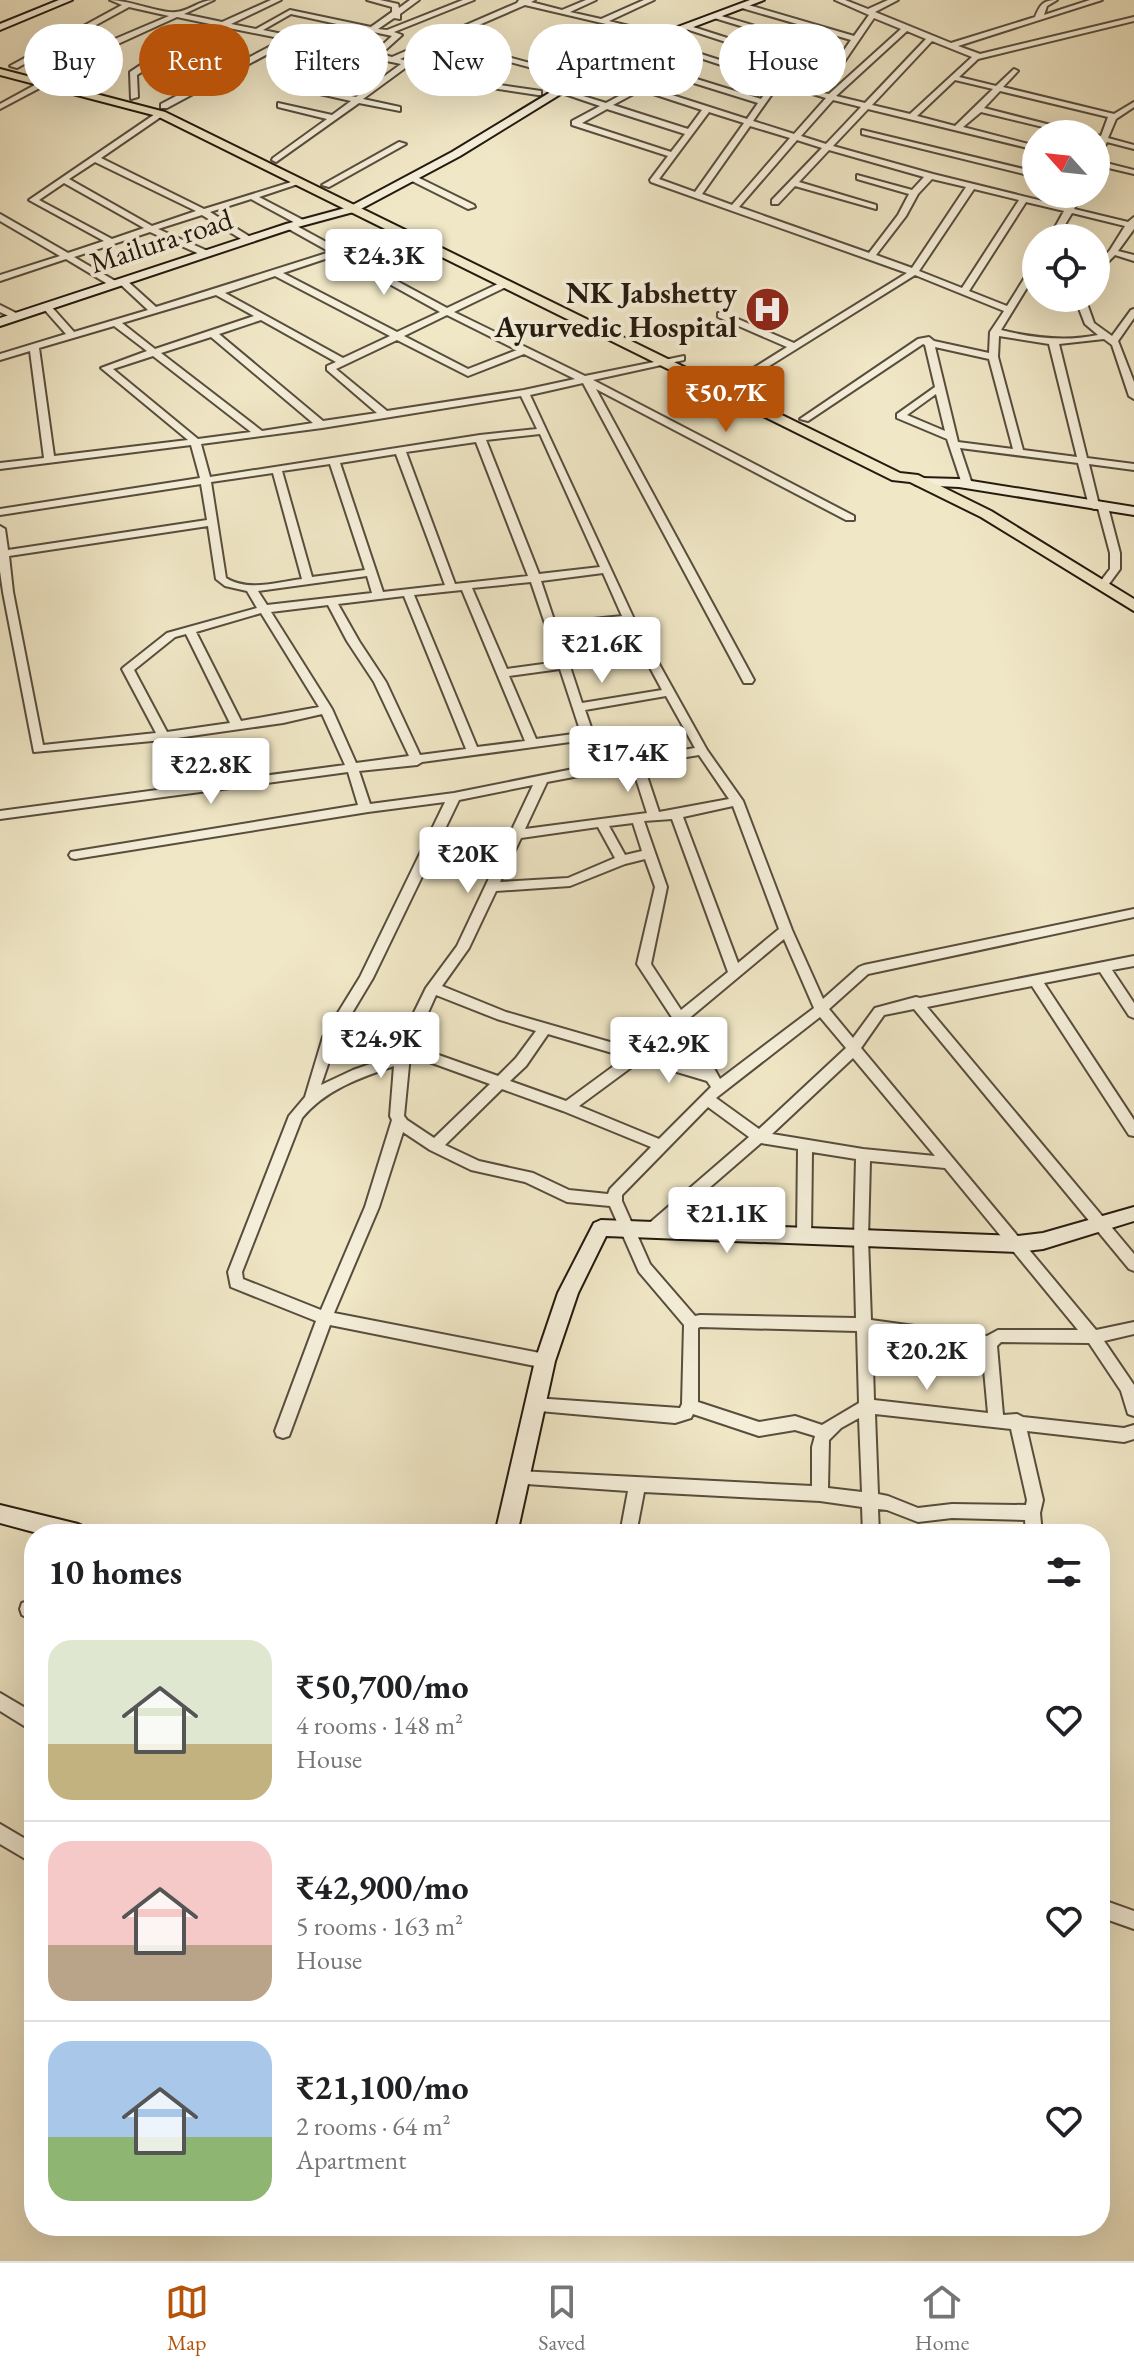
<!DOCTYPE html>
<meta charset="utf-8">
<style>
body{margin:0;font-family:"EB Garamond",serif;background:#f6f6f6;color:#202124;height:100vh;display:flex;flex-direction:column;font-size:30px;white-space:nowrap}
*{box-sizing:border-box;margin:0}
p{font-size:26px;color:#757577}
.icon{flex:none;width:44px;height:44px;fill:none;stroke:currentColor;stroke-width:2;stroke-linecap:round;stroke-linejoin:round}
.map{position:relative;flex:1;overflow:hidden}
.drawer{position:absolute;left:24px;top:1524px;width:1086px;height:712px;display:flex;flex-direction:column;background:#fff;border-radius:32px;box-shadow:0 8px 32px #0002}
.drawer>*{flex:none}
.hud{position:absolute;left:24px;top:24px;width:1086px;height:72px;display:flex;gap:16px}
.needle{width:52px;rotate:297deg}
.tools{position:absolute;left:1022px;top:120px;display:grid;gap:16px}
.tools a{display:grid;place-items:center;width:88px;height:88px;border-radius:50%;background:#fff;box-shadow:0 8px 32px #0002;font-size:40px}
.price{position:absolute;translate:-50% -68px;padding:0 18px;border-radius:8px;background:#fff;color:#222;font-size:26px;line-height:52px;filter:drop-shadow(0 2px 4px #0008)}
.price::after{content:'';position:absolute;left:50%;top:48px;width:24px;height:18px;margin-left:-12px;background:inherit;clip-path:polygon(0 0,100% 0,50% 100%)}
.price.current{background:#b45309;color:#fff}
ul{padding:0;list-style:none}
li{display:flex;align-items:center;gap:24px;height:200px;padding:0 24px}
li+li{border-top:2px solid #e0e0e0}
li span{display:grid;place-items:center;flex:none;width:224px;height:160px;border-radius:24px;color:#555}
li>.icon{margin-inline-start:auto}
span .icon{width:96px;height:96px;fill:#fffc;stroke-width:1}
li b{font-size:34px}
h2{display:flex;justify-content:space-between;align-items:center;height:96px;padding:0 24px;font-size:34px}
.pill{padding:0 28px;border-radius:36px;background:#fff;box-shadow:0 8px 32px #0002;font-size:28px;line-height:72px}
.pill.current{background:#b45309;color:#fff}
.tabs{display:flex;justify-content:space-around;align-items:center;height:112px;border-top:2px solid #e0e0e0;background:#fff;font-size:22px;color:#757577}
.tabs a{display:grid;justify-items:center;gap:4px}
.tabs .current{color:#b45309}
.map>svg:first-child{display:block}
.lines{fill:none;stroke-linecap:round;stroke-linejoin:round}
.street-casing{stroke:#584d3d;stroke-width:4}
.secondary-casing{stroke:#251a0f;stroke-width:4}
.primary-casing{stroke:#251a0f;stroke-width:4}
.street{fill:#f5efda;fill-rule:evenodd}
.secondary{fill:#f5efda;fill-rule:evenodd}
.primary{fill:#f0e7c6;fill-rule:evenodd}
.labels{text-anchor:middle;stroke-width:8;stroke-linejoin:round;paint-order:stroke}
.far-street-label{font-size:30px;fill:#251a0f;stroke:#f5efda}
.far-poi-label{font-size:30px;font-weight:bold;fill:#251a0f;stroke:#f5efda;text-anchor:end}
</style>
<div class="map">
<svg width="1134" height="2261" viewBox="0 0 1134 2261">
<rect width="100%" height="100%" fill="#f0e7c6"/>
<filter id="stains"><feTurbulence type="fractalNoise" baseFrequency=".0025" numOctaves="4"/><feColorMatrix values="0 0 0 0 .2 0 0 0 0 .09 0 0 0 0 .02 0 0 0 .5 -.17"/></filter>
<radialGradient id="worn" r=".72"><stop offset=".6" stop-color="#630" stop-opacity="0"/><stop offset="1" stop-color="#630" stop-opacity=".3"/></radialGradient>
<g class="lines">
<defs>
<g id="street">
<path d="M110,0c19,0 51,14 66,12 14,-1 23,-12 38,-12l-30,14 38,8 49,-22h10l-50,24 25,5 34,-19 81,17 21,-15v-5l-25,-7h13l18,4 1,4 11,-8h9l-19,14v5l-6,-1 -16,11 9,1 76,-30h11l-80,32 8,3 -21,19 11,3 125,-54 2,-3h16l-4,2 31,8 24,-10h10l-26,12 31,7 43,-19h10l-45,21 48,12 -4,2 -128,-30 -125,54 33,10 46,-20 91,25v4l-90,-24 -40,17 26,9 75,11v4h-3l-73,-11 -57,-18 -45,33 37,8v4l-41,-8 -83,59 -4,-2 1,-2 54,-39 -49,-12v-4l54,12 19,-14 -49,-11v-4l54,11 45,-33 -109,-23 -125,67h-6v-4l123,-65 -60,-12 -46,21 -41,27 1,22 -7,2 -1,-27 42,-28 43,-19 -38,-8 -68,31 -51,31h-6v-4l51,-31 66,-28 -40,-9 -112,61 -7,-2 112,-61zM291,14l101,22 -18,17 -111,-23z"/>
<path d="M835,0h10l23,9 20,-9h10l-23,12 76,31 84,-26c5,-12 8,-17 22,-17l-10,6 -3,9 46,-15h12l-144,46 22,8 154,-37v4l-156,38 -19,18 37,9 18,-17 4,2 -15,16 111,27 20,-12v5l-18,12 -8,19 26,7v4l-27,-7 -9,19 36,9v4l-38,-9v-16l3,-9 -3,-1v-4l5,1 7,-19 -108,-26 -16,17 102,26h-14l-91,-22 -18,15 73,19v4l-168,-41 -35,37 100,28 134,33 8,-13h8l-9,15 54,13 6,-5v12l-16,22 16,4v6l-19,-6 -19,19v-8l14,-16 15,-24 -53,-13 -15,25h-8l15,-27 -38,-9 -57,89 38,15 25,-40 4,-3v10l-35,57c32,8 64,12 97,5l-13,-11 -10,-26h10l9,25 18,13 19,-26 3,-1v9l-16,23 16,41v17l-5,-3 -17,-51 -8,-6 -45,5 28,114 47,6v6l-45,-6 10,41 4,-1 5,3 12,46v16l-14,19h-8l-1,-2 13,-17v-16l-12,-45 -4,1 -5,-3 -11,-43 -118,-15 12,36 -5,3 -5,-3 -15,-45 -50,-21v-4l38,-27 -10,-42 -2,-1 -115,77 -8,-2 118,-80 11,-2 5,4 55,12 1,-21 14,-21 -89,-36 -157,98h-6v-4l35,-22 -69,-30v-4h6l70,30 113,-70 -256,-91 -1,-2 18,-24 -96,-31v-4l28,-15 -47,-16 4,-2 49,15 87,-47 -45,-14v-4h3l125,40 11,-16 -104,-34 7,-2 100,32 10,-14 -89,-27 7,-2 85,25 8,-12 -69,-20 -1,-2 4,-2 109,32 15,-21zM874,18l27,11 -72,65 -6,-1zM817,30l34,10 -35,51 -34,-11zM907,31l19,8 -61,64 -29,-7zM932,41l40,16 -62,57 -38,-9zM700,58l73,24 -12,17 -87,-27zM668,75l90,28 -11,16 -100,-32zM955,80l38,9 -38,37 -38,-10zM779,84l47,14 -32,36 -41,-13zM641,90l61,20 -14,19 -75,-24zM833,100l28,7 -35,37 -25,-8zM607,109l78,25 -14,18 -89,-29zM709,112l35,11 -49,69 -36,-13zM750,126l40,12 -58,67 -30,-11zM797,140l25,8 -50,52v4h6l17,-18 81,23v-4l-77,-23 30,-32 95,27 -12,13 -55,-15v4l52,15 -11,21 -29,38 -130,-46zM932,179l34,8 -54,81 -36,-13 30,-39 12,-22zM974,189l45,11 -57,88 -43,-17zM999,336l50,8 28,113 -54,-7 -25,-93zM935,347l54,12 24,90 -55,-7zM936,394l9,37 -38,-16z"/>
<path d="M44,80l7,2 -51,27v-5z"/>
<path d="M158,112l7,2 -64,44 103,51 97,-30v4l-42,14 46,24v4h-6l-48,-26 -41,13 42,26v4h-6l-44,-27 -44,14 52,23v4h-6l-54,-24 -76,25 43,25v4h-6l-45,-27 -66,22v-6l60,-19 -60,-35v-7l68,39 36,-12 -75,-41zM95,162l101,49 -44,15 -83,-47zM64,183l80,45 -32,11 -73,-39z"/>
<path d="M862,130l174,42v5l-174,-43z"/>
<path d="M399,142l7,2 -77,43 -7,-2z"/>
<path d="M413,175l61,30 1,2 -7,2 -58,-29 -1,-2z"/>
<path d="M287,224h6l46,25 56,-19h6v4l-56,19 102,55 55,-26h6v4l-54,26 131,64 99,-20v4l-91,20 261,136v4h-8l-250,-131 158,291 -2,3h-8l-161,-300 -53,12 104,224 73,131 36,51 49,129 31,69 36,-32 5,-2 270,-56v8l-266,57 -39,35 24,29 22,-30 41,-11 4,1 214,-42v10l-22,4 22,33v15l-5,-2 -29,-44 -56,11 90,137v16l-5,-1 -97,-149 -105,21 207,247v17l-5,-2 -215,-260 -30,6 -23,33 235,282 38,-8v12l-30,7 30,44v31l-6,-2 -7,-23 -32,-48 -88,-1 -4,4 6,69 14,-1 6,3 101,11 10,-3v14l-10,3 -97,-11 16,69 -3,13 2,21h-16l-1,-14 -73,-2 -34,4 -31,-12 -9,-1 1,25h-16l-1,-27 -42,-6 -176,-9 -8,42h-16l8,-43 -116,-8 -2,-5 2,-5 6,-2 294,15v-39l3,-11 -20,-6 -36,6 -66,-22 -2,4 -16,5 -147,-13 -2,-5 2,-5 6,-2 146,10 2,-4 2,-79 -45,-53 -29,-66 -43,-4 -42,-20 -54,-12 -41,-20 -27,-18 -24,75 -45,106 211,41 5,2 3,5 -3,5 -5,2 -215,-43 -41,111 -6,2 -6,-2 -2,-5 41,-110 -85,-34 -3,-15 61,-156 16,-19 18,-60 37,-60 85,-175 -77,10 -293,47 -4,-1 -2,-3 2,-3 287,-47 -10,-33 -348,47v-8l345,-46 -23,-51 -39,9 -120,17 -129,12 -31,-160 -3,-21v-45l5,3 3,21 199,-30 -6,-36 -201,31v-6l200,-31 -9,-33 -191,24v-6l44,-5 -14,-107 -30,9v-6l66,-20 -23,-26v-4h6l25,28 74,-22 -29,-27v-4h6l31,28 174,-55 -43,-24zM337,255l103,57 -43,20 -114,-59zM275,276l115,60 -47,22 -118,-65zM216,295l38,21 -99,33 -33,-26zM447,315l70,35 -49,19 -64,-33zM261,320l75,42 -9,4v4l50,43 -54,8 -104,-87zM114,326l33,25 -46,17 87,72 -134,16 -15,-108zM211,337l102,86 -51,8 -101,-78zM397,340l71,36 56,-22 51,25 -51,11 -137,21 -51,-42zM153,356l98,76 -53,7 -85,-70zM521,396l16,33 -57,6 -270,42 -9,-33 121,-16zM540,434l60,133 -61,7 -53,-134zM476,442l52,134 -73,8 -49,-132zM396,454l49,131 -62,7 -43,-129zM330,464l35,106 -53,7 -30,-106zM273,473l29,106c-25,3 -53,13 -76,-1l-15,-96zM208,526l8,53 9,7 22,5 10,17 -90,25 -43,34 -2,2 34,64 -113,12 -30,-153 -4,-36zM603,573l19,43 -67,7 -14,-42zM367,576l5,17 -105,12 -9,-14zM531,582l27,80 -51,7 -35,-81zM462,590l63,151 -48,6 -63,-152zM404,596l62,153 -46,6 -34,-73 -27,-41 -21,-37zM328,605l19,36 27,41 35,74 -53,7 -24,-54 -61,-97zM261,613l58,94 -78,14 -45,-89zM626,623l36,67 -80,13 -24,-73zM186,634l44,89 -63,9 -33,-62 41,-33zM560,669l21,64 -45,6 -27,-63zM666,696l29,52 -87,14 -14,-26 -9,-26zM585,740l13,24 -144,29 -84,11 -11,-33 58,-6 5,-3zM699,755l30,44 -70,13 -16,-48zM632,766l15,47 -122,16 22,-47zM533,785l-76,161 -31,42 -25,51 -5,16 -43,15 -32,15 16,-47 36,-60 86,-178zM733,806l46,123 -41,34 -55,-146zM672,819l56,153 -47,38 -30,-46 16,-77 -23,-66zM633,823l9,28 -17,4 -16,-29zM598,827l17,31 -47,20 -68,4 21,-44zM645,859l10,28 -18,77 38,58 25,46 -194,-56 -64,-26 27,-38 27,-57 74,-5 55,-22zM784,939l30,69 -94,71 -33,-59zM436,995l61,24 39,12 -20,27 -18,18 -85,-30zM820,1017l26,31 -87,81 -43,-31zM548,1034l78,23 -60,44 -56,-20 16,-15zM410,1055l80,29 -56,54 -27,-18 -3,-4zM853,1058l82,98 -72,-7 -91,-15zM640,1061l67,20 4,6 -52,52 -80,-33zM394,1066l-4,50 2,4 -27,87 -44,103 -78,-31 -1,-7 60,-154c24,-29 58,-40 92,-52zM502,1089l61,22 88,36 -41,42 -2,5 -39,-4 -36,-17 -54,-12 -34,-16zM708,1107l41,30 -103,89 -2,4 2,4h10l105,-91 37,6 -1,88 2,4h10l2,-4 1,-85 44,7 -2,80 2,79 -156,-3 -5,1 -45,-52 -28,-63v-6zM870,1161l75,7 133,162h-80l-11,6 -116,-16 -3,-81zM700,1327l157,4 2,72 -37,22 -27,-9 -36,6 -61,-20v-74zM872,1332l110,16 6,65 -114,-13zM875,1414l136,15 16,71 -1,5 -74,-1 -34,4 -30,-12 -10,-2zM859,1418l3,74 -34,-4 1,-48 12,-12z"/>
<path d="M0,305l18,9 2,2 -5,3 -15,-7z"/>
<path d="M28,1601l6,2v18l-12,-6 -2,-6 2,-6z"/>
<path d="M0,1693l34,20v19l-34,-21z"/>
<path d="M0,1824l34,20v20l-34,-20z"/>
<path d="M1100,1899l34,12v18l-34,-12z"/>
</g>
<g id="secondary">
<path d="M59,0h13l-72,30v-6z"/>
<path d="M750,0h14l-110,42 -43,21 -151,93 -103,55 -63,17 -294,98v-8l286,-94 63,-17 103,-55 153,-93 43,-21z"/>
<path d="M921,478l38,1 175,28v8l-175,-28 -43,-2 -2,-3z"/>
<path d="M1134,1207v14l-91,28 -25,3 -412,-16 -28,57 -23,68 -38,173h-22l40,-173 23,-68 36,-70 7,-3 417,16 25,-3z"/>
<path d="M0,1505l78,19 7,3 4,7h-48l-41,-11z"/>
</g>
<path id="primary" d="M0,69l165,43 735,361 18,2 73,36 143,88v12l-153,-94 -71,-35 -18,-2 -735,-364 -157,-41z"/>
</defs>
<use href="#street" class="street-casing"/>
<use href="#secondary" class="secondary-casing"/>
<use href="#primary" class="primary-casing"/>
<use href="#street" class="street"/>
<use href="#secondary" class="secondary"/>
<use href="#primary" class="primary"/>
</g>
<defs>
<symbol id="hospital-disc" viewBox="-11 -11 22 22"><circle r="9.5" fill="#8f2418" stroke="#f5efda"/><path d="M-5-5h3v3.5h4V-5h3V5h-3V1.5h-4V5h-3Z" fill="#fff"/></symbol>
</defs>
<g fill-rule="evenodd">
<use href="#hospital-disc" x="742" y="284" width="51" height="51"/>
</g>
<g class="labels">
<g class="far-street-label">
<text transform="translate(161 241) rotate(-18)" y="10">Mailura road</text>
</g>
<g class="far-poi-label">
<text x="737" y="303">NK Jabshetty<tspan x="737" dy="34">Ayurvedic Hospital</tspan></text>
</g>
</g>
<rect width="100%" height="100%" filter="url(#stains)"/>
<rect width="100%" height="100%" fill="url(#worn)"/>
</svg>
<div class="tools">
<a><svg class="needle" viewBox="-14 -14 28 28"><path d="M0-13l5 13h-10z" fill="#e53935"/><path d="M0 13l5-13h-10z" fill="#757577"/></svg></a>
<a><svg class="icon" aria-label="locate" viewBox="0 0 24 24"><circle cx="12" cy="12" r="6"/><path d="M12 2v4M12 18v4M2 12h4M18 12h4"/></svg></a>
</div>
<b class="price" style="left:384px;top:297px">₹24.3K</b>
<b class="price current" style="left:726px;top:434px">₹50.7K</b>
<b class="price" style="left:602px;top:685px">₹21.6K</b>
<b class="price" style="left:628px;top:794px">₹17.4K</b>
<b class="price" style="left:211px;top:806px">₹22.8K</b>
<b class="price" style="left:468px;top:895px">₹20K</b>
<b class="price" style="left:381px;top:1080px">₹24.9K</b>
<b class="price" style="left:669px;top:1085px">₹42.9K</b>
<b class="price" style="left:727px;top:1255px">₹21.1K</b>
<b class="price" style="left:927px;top:1392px">₹20.2K</b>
<div class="hud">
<a class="pill">Buy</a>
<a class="pill current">Rent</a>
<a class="pill">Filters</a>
<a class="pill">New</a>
<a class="pill">Apartment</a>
<a class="pill">House</a>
</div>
<section class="drawer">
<h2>10 homes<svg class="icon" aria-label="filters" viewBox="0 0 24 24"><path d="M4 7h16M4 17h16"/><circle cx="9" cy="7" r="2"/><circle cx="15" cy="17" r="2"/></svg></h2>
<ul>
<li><span style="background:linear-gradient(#dfe7d0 65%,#c2b280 0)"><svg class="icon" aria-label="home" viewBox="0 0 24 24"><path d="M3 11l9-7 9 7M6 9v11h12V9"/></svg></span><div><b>₹50,700/mo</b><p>4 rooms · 148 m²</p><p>House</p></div><svg class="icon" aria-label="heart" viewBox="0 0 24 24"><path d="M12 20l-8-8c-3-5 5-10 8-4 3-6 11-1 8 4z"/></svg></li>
<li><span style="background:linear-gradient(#f6c9c9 65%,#b9a48a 0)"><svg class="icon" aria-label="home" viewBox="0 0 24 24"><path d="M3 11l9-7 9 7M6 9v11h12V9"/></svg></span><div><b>₹42,900/mo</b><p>5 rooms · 163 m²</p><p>House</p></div><svg class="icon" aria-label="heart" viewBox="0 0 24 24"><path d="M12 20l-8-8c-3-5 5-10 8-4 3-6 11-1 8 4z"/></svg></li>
<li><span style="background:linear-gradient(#a9c7e8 60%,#8fb573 0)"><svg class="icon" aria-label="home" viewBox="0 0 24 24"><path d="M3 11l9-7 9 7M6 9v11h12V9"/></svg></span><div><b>₹21,100/mo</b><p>2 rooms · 64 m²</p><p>Apartment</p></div><svg class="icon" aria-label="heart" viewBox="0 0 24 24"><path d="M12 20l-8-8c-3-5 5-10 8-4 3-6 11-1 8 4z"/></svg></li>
</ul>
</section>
</div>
<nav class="tabs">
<a class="current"><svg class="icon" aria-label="map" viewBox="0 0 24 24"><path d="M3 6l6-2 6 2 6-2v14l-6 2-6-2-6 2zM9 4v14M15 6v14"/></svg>Map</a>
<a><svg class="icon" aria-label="saved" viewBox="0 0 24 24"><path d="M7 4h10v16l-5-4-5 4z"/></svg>Saved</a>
<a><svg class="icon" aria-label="home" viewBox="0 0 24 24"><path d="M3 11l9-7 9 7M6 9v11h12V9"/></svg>Home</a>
</nav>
